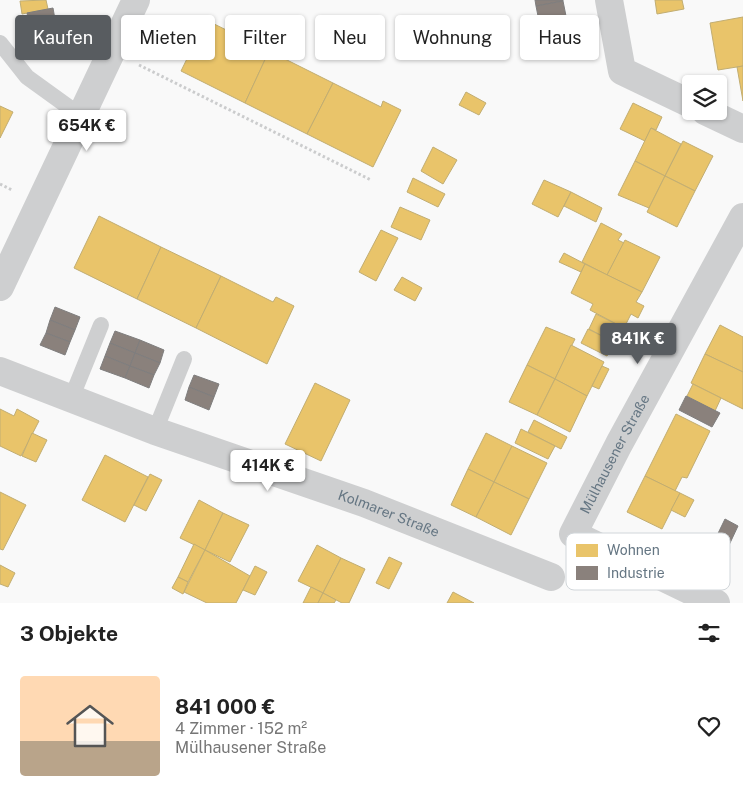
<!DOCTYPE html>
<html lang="de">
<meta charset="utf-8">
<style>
body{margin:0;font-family:"Public Sans",sans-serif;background:#f2f2f2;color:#222;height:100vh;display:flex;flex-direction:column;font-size:19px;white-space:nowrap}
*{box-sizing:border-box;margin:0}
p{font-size:16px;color:#767676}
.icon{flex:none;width:28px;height:28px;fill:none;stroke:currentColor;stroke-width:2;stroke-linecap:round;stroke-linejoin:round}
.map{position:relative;height:603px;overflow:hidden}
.details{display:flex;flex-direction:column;background:#fff;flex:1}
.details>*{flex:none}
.guide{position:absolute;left:15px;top:15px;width:714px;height:45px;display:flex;gap:10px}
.tools{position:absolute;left:682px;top:75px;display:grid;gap:10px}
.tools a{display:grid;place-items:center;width:45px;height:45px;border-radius:5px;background:#fff;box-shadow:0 1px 4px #0004;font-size:25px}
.price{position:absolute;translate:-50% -42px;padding:0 11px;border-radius:5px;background:#fff;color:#222;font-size:16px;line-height:32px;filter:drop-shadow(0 1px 2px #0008)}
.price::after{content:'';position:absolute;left:50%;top:30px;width:15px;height:11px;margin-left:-8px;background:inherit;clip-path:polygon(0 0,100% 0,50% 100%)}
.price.active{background:#585c60;color:#fff}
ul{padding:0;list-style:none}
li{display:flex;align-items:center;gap:15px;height:125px;padding:0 20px}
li+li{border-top:1px solid #e0e0e0}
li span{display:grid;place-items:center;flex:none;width:140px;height:100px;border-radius:5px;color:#555}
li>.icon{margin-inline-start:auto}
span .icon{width:60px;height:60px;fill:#fffc;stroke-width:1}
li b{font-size:21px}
h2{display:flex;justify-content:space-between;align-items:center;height:60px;padding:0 20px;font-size:21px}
.chip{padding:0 18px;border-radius:5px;background:#fff;box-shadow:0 1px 4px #0004;font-size:18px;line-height:45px}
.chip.active{background:#585c60;color:#fff}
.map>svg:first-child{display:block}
.homes{fill:#e9c46a;stroke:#c1ad72}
.industry{fill:#8a817c;stroke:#7f7e7e}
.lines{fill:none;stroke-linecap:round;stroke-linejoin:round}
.path{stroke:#cbcccd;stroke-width:3;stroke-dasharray:2.5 2.5;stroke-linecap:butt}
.service{stroke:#cecfd0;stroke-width:16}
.minor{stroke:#cecfd0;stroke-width:28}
.labels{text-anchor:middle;stroke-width:5;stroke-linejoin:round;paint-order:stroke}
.street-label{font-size:14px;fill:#657683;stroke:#fff}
.key{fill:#fff;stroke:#d1d6da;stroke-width:1}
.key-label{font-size:14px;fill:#657683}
</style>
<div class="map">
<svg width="743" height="603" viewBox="0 0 743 603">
<rect width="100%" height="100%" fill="#f9f9f9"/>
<g class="homes">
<path d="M46,0l2,9 -26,5 -2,-13z"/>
<path d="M655,0h27l2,9 -27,5z"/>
<path d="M501,17l8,17 -15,7 -9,-17z"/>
<path d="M743,17v49l-25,4 -8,-47z"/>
<path d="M206,20l63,31 -24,52 -64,-32z"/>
<path d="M269,51l64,32 -26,51 -62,-31z"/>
<path d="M743,66v35l-6,-34z"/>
<path d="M333,83l48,24 2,-6 18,9 -28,57 -66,-33z"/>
<path d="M466,92l20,11 -7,12 -20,-10z"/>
<path d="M633,103l29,14 -6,13 -5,-2 -6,13 -25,-12z"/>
<path d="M0,106l13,6 -13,26z"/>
<path d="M651,128l30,16 -16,32 -30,-15z"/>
<path d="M683,141l30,15 -18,35 -30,-15z"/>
<path d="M433,147l24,13 -14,24 -22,-13z"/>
<path d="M635,161l30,15 -16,32 -31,-13z"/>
<path d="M665,176l30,15 -18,36 -30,-15z"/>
<path d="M413,178l32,16 -7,13 -31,-15z"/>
<path d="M544,180l27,12 -13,25 -26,-13z"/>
<path d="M571,192l31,16 -6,14 -32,-16z"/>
<path d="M400,207l30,13 -9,20 -30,-13z"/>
<path d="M99,216l62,31 -24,52 -63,-31z"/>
<path d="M601,223l21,11 -4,6 6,3 -17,32 -25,-13z"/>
<path d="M381,230l17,8 -22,43 -17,-9z"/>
<path d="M625,240l35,17 -18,35 -35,-17z"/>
<path d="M161,247l60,29 -25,52 -59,-29z"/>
<path d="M564,253l21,11 -4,8 -22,-10z"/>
<path d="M585,264l57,28 -6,10 8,4 -6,12 -7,-4 -7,14 -34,-18 3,-6 -22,-11z"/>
<path d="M221,276l52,26 3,-5 18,9 -27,58 -71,-36z"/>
<path d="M402,277l20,11 -7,13 -21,-11z"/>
<path d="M596,314l26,13 -8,15 -25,-13z"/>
<path d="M720,325l23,12v35l-38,-18z"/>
<path d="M546,327l29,12 -20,40 -28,-14z"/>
<path d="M588,329l26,13 -7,14 -26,-13z"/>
<path d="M571,345l33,17 -17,34 -32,-17z"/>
<path d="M705,354l38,18v37l-52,-26z"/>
<path d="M527,365l28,14 -18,36 -28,-13z"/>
<path d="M602,366l7,3 -10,20 -7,-3z"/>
<path d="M555,379l32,17 -17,36 -33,-17z"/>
<path d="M315,383l35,17 -29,61 -36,-17z"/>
<path d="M693,384l28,14 -6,13 -28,-15z"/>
<path d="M0,409l14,7 3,-7 22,12 -18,35 -21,-10z"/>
<path d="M676,414l34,17 -23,47 -5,-1 -7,14 -30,-15z"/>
<path d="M534,420l33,17 -6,12 -33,-17z"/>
<path d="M521,429l34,17 -7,13 -33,-16z"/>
<path d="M32,433l15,7 -11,22 -14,-6z"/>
<path d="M486,433l26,13 -18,36 -26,-13z"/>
<path d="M512,446l35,17 -18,36 -35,-17z"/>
<path d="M105,455l43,22 -23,45 -43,-22z"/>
<path d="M468,469l26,13 -18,35 -25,-12z"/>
<path d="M150,474l12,6 -16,31 -12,-6z"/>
<path d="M645,476l35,17 -18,36 -35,-17z"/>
<path d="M494,482l35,17 -18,36 -35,-18z"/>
<path d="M0,492l26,13 -23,45 -3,-1z"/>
<path d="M680,493l14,7 -9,17 -14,-7z"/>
<path d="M199,500l24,13 -18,37 -25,-12z"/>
<path d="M223,513l26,12 -19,37 -25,-12z"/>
<path d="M194,544l11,6 -17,32 -10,-5z"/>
<path d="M317,545l24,13 -18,35 -25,-12z"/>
<path d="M205,550l45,26 -14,27h-29l-23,-11z"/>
<path d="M389,557l13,6 -13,26 -13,-6z"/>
<path d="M341,558l24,11 -16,34h-7l-19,-10z"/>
<path d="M0,565l15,8 -7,14 -8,-3z"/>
<path d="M255,566l12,6 -12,23 -12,-5z"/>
<path d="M178,577l10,5 -5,12 -11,-6z"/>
<path d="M311,587l12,6 -5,10h-15z"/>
<path d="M453,592l21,11h-27z"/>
<path d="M323,593l13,7 -2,3h-16z"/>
</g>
<g class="industry">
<path d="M535,0h28v1l-27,5z"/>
<path d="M563,1l3,15 -27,5 -3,-15z"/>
<path d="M53,8l7,40 -25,5 -8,-40z"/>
<path d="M566,16l2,15 -26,5 -3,-15z"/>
<path d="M568,31l3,15 -26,5 -3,-15z"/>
<path d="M55,307l25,10 -5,13 -25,-10z"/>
<path d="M50,320l25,10 -5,12 -24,-9z"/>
<path d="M115,331l25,9 -5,13 -25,-10z"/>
<path d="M46,333l24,9 -5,13 -25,-10z"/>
<path d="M140,340l24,10 -4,13 -25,-10z"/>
<path d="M110,343l25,10 -5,13 -25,-10z"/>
<path d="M135,353l25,10 -6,12 -24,-9z"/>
<path d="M105,356l25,10 -5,12 -25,-9z"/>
<path d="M130,366l24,9 -5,13 -24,-10z"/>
<path d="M194,375l25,9 -5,13 -25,-10z"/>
<path d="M189,387l25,10 -5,13 -24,-10z"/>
<path d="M686,396l34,17 -8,14 -33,-17z"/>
<path d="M725,519l13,7 -16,34 -14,-6z"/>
</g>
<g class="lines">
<g class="path">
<path d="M139,65l232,115"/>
<path d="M0,184l12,6"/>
</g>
<g class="service">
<path d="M0,43l27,34 54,39"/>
<path d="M71,399l30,-74"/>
<path d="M155,431l29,-72"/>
</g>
<g class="minor">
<path d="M609,0l13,71 69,33"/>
<path d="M705,111l38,18"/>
<path d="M0,287l136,-287"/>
<path id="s1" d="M0,371l155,60 209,72 187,74"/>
<path id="s2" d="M716,603l-143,-69 46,-90 124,-227"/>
</g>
</g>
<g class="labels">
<g class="street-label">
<text dy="5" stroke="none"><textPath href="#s2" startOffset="249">Mülhausener Straße</textPath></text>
<text dy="5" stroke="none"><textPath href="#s1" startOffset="414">Kolmarer Straße</textPath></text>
</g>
</g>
<rect x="566" y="533" width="164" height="57" rx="8" class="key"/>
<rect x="576" y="544" width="22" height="13" fill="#e9c46a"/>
<rect x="576" y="566" width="22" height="14" fill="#8a817c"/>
<g class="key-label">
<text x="607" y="555">Wohnen</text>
<text x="607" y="578">Industrie</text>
</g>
</svg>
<div class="tools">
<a><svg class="icon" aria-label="layers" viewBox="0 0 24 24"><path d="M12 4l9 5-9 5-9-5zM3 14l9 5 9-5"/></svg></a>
</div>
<b class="price" style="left:87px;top:152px">654K €</b>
<b class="price active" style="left:638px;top:365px">841K €</b>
<b class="price" style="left:268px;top:492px">414K €</b>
<div class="guide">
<a class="chip active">Kaufen</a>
<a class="chip">Mieten</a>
<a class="chip">Filter</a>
<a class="chip">Neu</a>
<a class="chip">Wohnung</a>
<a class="chip">Haus</a>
</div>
</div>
<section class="details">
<h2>3 Objekte<svg class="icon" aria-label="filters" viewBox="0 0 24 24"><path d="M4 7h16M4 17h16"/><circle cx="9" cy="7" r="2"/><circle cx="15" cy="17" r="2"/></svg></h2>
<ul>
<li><span style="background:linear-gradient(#ffd9b3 65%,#b9a48a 0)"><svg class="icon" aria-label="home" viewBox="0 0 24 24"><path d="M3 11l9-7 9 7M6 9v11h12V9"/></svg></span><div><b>841 000 €</b><p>4 Zimmer · 152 m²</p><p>Mülhausener Straße</p></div><svg class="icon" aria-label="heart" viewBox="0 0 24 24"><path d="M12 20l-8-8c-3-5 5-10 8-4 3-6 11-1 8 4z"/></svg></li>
</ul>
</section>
